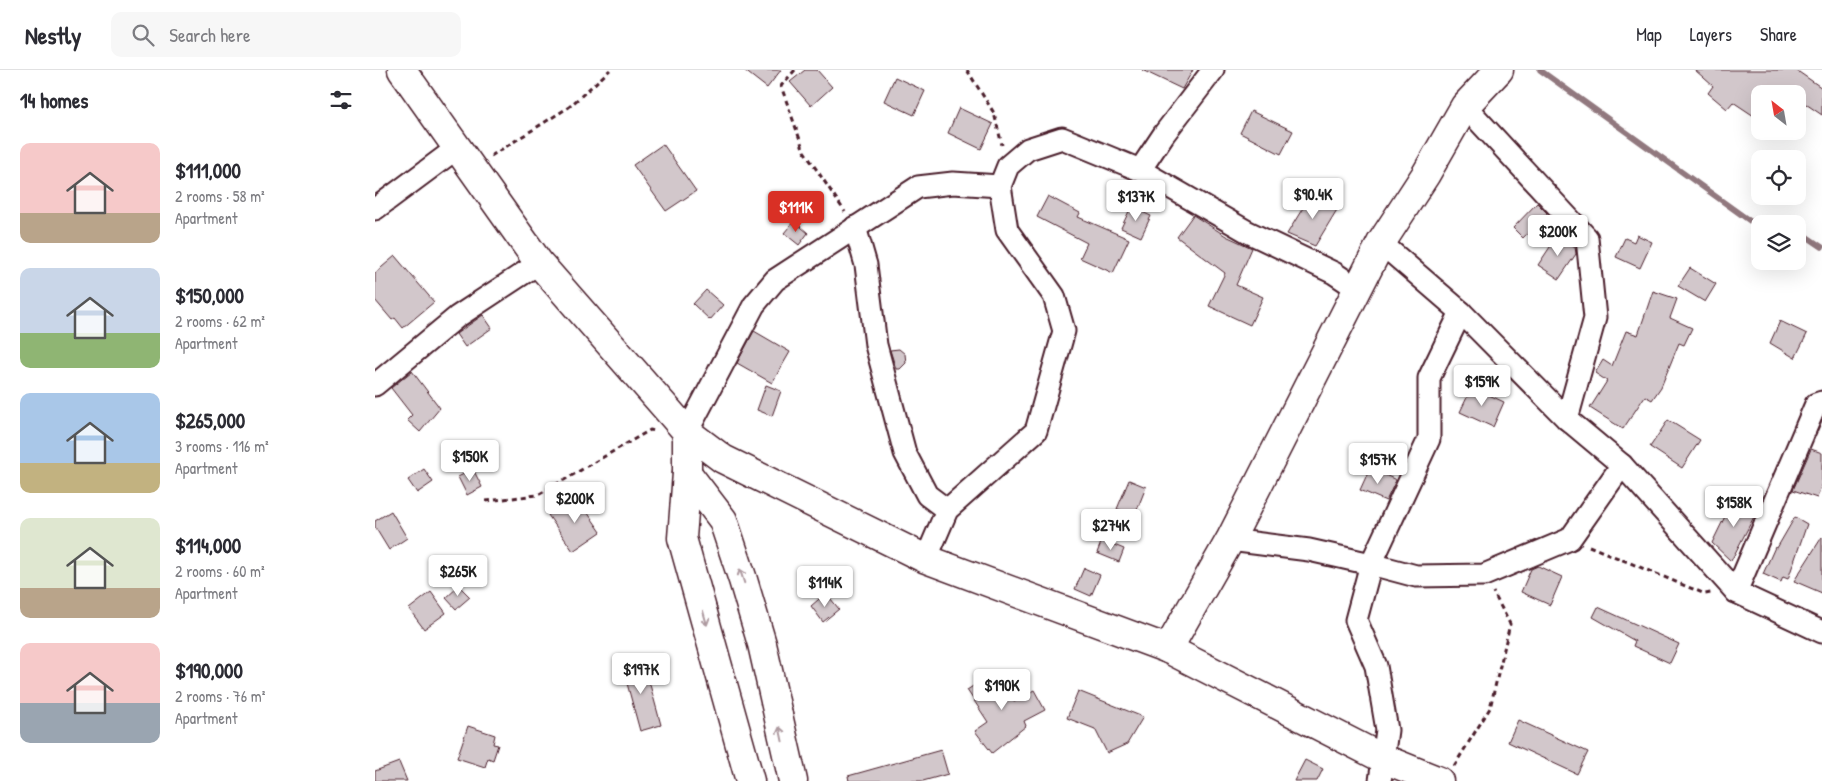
<!DOCTYPE html>
<meta charset="utf-8">
<style>
body{margin:0;font-family:"Patrick Hand",sans-serif;background:#f7f7f7;color:#2b2b33;height:100vh;display:flex;flex-direction:column;font-size:19px;white-space:nowrap}
*{box-sizing:border-box;margin:0}
p{font-size:16px;color:#7c7c81}
.icon{flex:none;width:28px;height:28px;fill:none;stroke:currentColor;stroke-width:2;stroke-linecap:round;stroke-linejoin:round}
.map{position:relative;flex:1;overflow:hidden}
.details{display:flex;flex-direction:column;background:#fff;width:375px}
.details>*{flex:none}
.needle{width:32px;rotate:329deg}
.tools{position:absolute;left:1376px;top:15px;display:grid;gap:10px}
.tools a{display:grid;place-items:center;width:55px;height:55px;border-radius:10px;background:#fff;box-shadow:0 5px 20px #0002;font-size:25px}
.price{position:absolute;translate:-50% -42px;padding:0 11px;border-radius:5px;background:#fff;color:#222;font-size:16px;line-height:32px;filter:drop-shadow(0 1px 2px #0008)}
.price::after{content:'';position:absolute;left:50%;top:30px;width:15px;height:11px;margin-left:-8px;background:inherit;clip-path:polygon(0 0,100% 0,50% 100%)}
.price.active{background:#d93025;color:#fff}
ul{padding:0;list-style:none}
li{display:flex;align-items:center;gap:15px;height:125px;padding:0 20px}
li span{display:grid;place-items:center;flex:none;width:140px;height:100px;border-radius:10px;color:#555}
li>.icon{margin-inline-start:auto}
span .icon{width:60px;height:60px;fill:#fffc;stroke-width:1}
li b{font-size:21px}
h2{display:flex;justify-content:space-between;align-items:center;height:60px;padding:0 20px;font-size:21px}
header{display:flex;align-items:center;gap:30px;box-sizing:border-box;height:70px;padding:0 25px;background:#fff;border-bottom:1px solid #e1e1e2}
header strong{font-size:24px}
nav{display:flex;gap:28px;margin-inline-start:auto;font-size:18px}
.search{width:350px;height:45px;background:#f7f7f7;display:flex;align-items:center;gap:12px;box-sizing:border-box;padding:0 18px;border-radius:10px;color:#7c7c81;font-size:19px}
main{display:flex;flex:1;min-height:0}
.map>svg:first-child{display:block}
.lines{fill:none;stroke-linecap:round;stroke-linejoin:round}
.stream{stroke:#91787e;stroke-width:5.5}
.building{fill:#d2c7cb;stroke:#4a1f2b}
.street-casing{stroke:#4a1f2b;stroke-width:25}
.secondary-casing{stroke:#4a1f2b;stroke-width:31}
.path{stroke:#4a1f2b;stroke-width:3;stroke-dasharray:5 4;stroke-linecap:butt}
.street{stroke:#fff;stroke-width:21}
.secondary{stroke:#fff;stroke-width:28}
.oneway{stroke:#ae9aa0}
</style>
<header>
<strong>Nestly</strong>
<div class="search"><svg class="icon" aria-label="search" viewBox="0 0 24 24"><circle cx="10" cy="10" r="6"/><path d="M15 15l6 6"/></svg>Search here</div>
<nav><a>Map</a><a>Layers</a><a>Share</a></nav>
</header>
<main>
<section class="details">
<h2>14 homes<svg class="icon" aria-label="filters" viewBox="0 0 24 24"><path d="M4 7h16M4 17h16"/><circle cx="9" cy="7" r="2"/><circle cx="15" cy="17" r="2"/></svg></h2>
<ul>
<li><span style="background:linear-gradient(#f6c9c9 70%,#b9a48a 0)"><svg class="icon" aria-label="home" viewBox="0 0 24 24"><path d="M3 11l9-7 9 7M6 9v11h12V9"/></svg></span><div><b>$111,000</b><p>2 rooms · 58 m²</p><p>Apartment</p></div></li>
<li><span style="background:linear-gradient(#c9d6e8 65%,#8fb573 0)"><svg class="icon" aria-label="home" viewBox="0 0 24 24"><path d="M3 11l9-7 9 7M6 9v11h12V9"/></svg></span><div><b>$150,000</b><p>2 rooms · 62 m²</p><p>Apartment</p></div></li>
<li><span style="background:linear-gradient(#a9c7e8 70%,#c2b280 0)"><svg class="icon" aria-label="home" viewBox="0 0 24 24"><path d="M3 11l9-7 9 7M6 9v11h12V9"/></svg></span><div><b>$265,000</b><p>3 rooms · 116 m²</p><p>Apartment</p></div></li>
<li><span style="background:linear-gradient(#dfe7d0 70%,#b9a48a 0)"><svg class="icon" aria-label="home" viewBox="0 0 24 24"><path d="M3 11l9-7 9 7M6 9v11h12V9"/></svg></span><div><b>$114,000</b><p>2 rooms · 60 m²</p><p>Apartment</p></div></li>
<li><span style="background:linear-gradient(#f6c9c9 60%,#9aa5b1 0)"><svg class="icon" aria-label="home" viewBox="0 0 24 24"><path d="M3 11l9-7 9 7M6 9v11h12V9"/></svg></span><div><b>$190,000</b><p>2 rooms · 76 m²</p><p>Apartment</p></div></li>
</ul>
</section>
<div class="map">
<svg width="1447" height="711" viewBox="0 0 1447 711">
<rect width="100%" height="100%" fill="#fff"/>
<filter id="ink" filterUnits="userSpaceOnUse"><feTurbulence type="fractalNoise" baseFrequency=".02" numOctaves="2"/><feDisplacementMap in="SourceGraphic" scale="10" xChannelSelector="R" yChannelSelector="G"/><feConvolveMatrix kernelMatrix="1 2 1 2 8 2 1 2 1" color-interpolation-filters="sRGB"/></filter>
<g filter="url(#ink)">
<g class="lines">
<g class="stream">
<path d="M1165,0l210,151 38,3"/>
<path d="M1422,160l25,17"/>
</g>
</g>
<g class="building">
<path d="M369,0h37l-14,18z"/>
<path d="M430,0h12l15,17 -21,19 -21,-24z"/>
<path d="M767,0h51l-11,19z"/>
<path d="M1320,0h101l26,18v27l-25,-17v-4h-37v26l-27,-18 -6,7 -19,-16 5,-7z"/>
<path d="M520,7l30,14 -11,24 -30,-14z"/>
<path d="M584,38l34,16 -12,25 -33,-16z"/>
<path d="M876,41l42,20 -12,23 -41,-21z"/>
<path d="M288,74l33,47 -30,20 -33,-46z"/>
<path d="M937,123l26,15 -23,38 -28,-12z"/>
<path d="M673,126l32,17 -2,4 51,22 -16,34 -33,-15 7,-15 -50,-26z"/>
<path d="M1162,133l10,10 -24,25 -10,-10z"/>
<path d="M756,137l20,9 -10,21 -20,-9z"/>
<path d="M818,145l33,21 26,12 -16,37 27,12 -13,28 -41,-19 16,-33 -48,-36z"/>
<path d="M419,151l14,12 -9,12 -15,-12z"/>
<path d="M1183,165l17,12 1,7 -17,25 -21,-14z"/>
<path d="M1262,165l15,7 -12,26 -24,-11 9,-19 9,4z"/>
<path d="M20,186l39,46 -31,26 -8,-10 -3,2 -17,-20v-27z"/>
<path d="M1315,198l26,16 -11,18 -27,-16z"/>
<path d="M331,220l17,15 -13,15 -17,-16z"/>
<path d="M1278,221l24,8 -7,19 22,10 -8,17 -5,-2 -18,44 -9,13 -7,-4 -22,33 -33,-21 17,-27 -12,-8 8,-13 9,6 14,-35 12,4z"/>
<path d="M108,245l9,13 -27,19 -9,-13z"/>
<path d="M1405,251l27,13 -12,24 -25,-15z"/>
<path d="M379,261l36,21 -18,31 -35,-20z"/>
<path d="M524,279l6,5 1,9 -6,6h-4l-6,-19z"/>
<path d="M37,301l28,37 -20,24 -13,-12 5,-5 -21,-27z"/>
<path d="M391,315l15,6 -9,25 -15,-6z"/>
<path d="M1097,317l32,15 -11,25 -33,-15z"/>
<path d="M1293,350l32,20 -18,28 -32,-21z"/>
<path d="M1436,379l11,4v30l-5,15 -24,-8z"/>
<path d="M995,398l26,12 -10,21 -26,-11z"/>
<path d="M49,399l9,13 -16,11 -9,-13z"/>
<path d="M98,399l9,18 -15,8 -9,-18z"/>
<path d="M754,410l17,7 -11,28 -18,-6z"/>
<path d="M201,426l25,36 -28,19 -25,-36z"/>
<path d="M1358,430l25,9 -27,52 -19,-18z"/>
<path d="M16,441l16,27 -18,12 -14,-23v-6z"/>
<path d="M1420,447l12,7 -19,55 -5,-2 -2,5 -18,-8 12,-27 2,1z"/>
<path d="M1447,467v56l-28,-12z"/>
<path d="M727,470l22,9 -5,13 -22,-9z"/>
<path d="M1163,496l24,11 -12,28 -29,-13 10,-23z"/>
<path d="M709,498l16,7 -9,21 -16,-7z"/>
<path d="M84,516l11,11 -14,12 -10,-11z"/>
<path d="M56,522l15,21 -22,16 -15,-20z"/>
<path d="M451,523l13,16 -16,13 -12,-16z"/>
<path d="M1223,537l81,37 -9,19 -37,-17 2,-5 -42,-24z"/>
<path d="M268,589l18,66 -21,6 -18,-66z"/>
<path d="M620,602l19,29 20,-11 11,20 -21,11 2,5 -34,27 -17,-22 13,-9 -21,-32z"/>
<path d="M703,621l65,26 -16,27 -20,9 -12,-24 -28,-11z"/>
<path d="M1143,650l70,32 -11,22 -69,-32z"/>
<path d="M93,656l27,9 -2,9 5,1 -5,15 -5,-2 -3,9 -28,-9z"/>
<path d="M566,680l7,24 -25,7h-74l-1,-5z"/>
<path d="M930,690l18,9 -6,12h-23z"/>
<path d="M24,692l8,19h-32v-10z"/>
</g>
<g class="lines">
<defs>
<g id="street">
<path d="M1090,36l122,132 8,80 -28,101"/>
<path d="M765,100l24,-36 49,-64"/>
<path d="M0,139l82,-61"/>
<path d="M480,157l11,38 10,80 29,108 22,42 20,15"/>
<path d="M1006,173l80,69 106,107 55,46 114,127 86,40"/>
<path d="M0,315l82,-68 82,-54"/>
<path d="M312,362l67,-127 21,-25 143,-93 35,-4 47,3"/>
<path d="M855,470l79,10 62,14 45,12 68,-1 86,-36 52,-74"/>
<path d="M551,489l21,-49 89,-79 28,-100 -10,-35 -47,-66 -7,-44 8,-20 20,-17 34,-11 78,32 108,62 86,41 24,16"/>
<path d="M1361,522l80,-188 6,-2"/>
<path d="M1005,711l7,-51 -11,-64 -20,-46 15,-56 58,-125v-61l32,-66"/>
</g>
<g id="secondary">
<path d="M27,0l137,193 148,169 36,27 203,100 242,90 216,110 55,22"/>
<path d="M312,362v41l-5,65 68,243"/>
<path d="M312,403l36,47 20,60 19,64 31,137"/>
<path d="M793,579l62,-109 151,-297 45,-69 39,-68 34,-36"/>
</g>
</defs>
<use href="#street" class="street-casing"/>
<use href="#secondary" class="secondary-casing"/>
<g class="path">
<path d="M420,0l-14,16 23,65 41,61"/>
<path d="M592,0l27,43 8,32"/>
<path d="M116,86l78,-49 41,-37"/>
<path d="M111,431l52,-6 112,-65 5,1"/>
<path d="M1214,476l116,48 6,-1"/>
<path d="M1079,696l36,-58 20,-84 -17,-32"/>
</g>
<use href="#street" class="street"/>
<use href="#secondary" class="secondary"/>
</g>
<defs><path id="oneway-shaft" d="M-6 0H5M1.5-3L5.5 0L1.5 3" fill="none" stroke-width="1.6" stroke-linecap="round" stroke-linejoin="round" transform="scale(1.25)"/></defs>
<g class="oneway">
<use href="#oneway-shaft" transform="translate(367 506) rotate(-108)"/>
<use href="#oneway-shaft" transform="translate(330 548) rotate(74)"/>
<use href="#oneway-shaft" transform="translate(406 664) rotate(-102)"/>
</g>
</g>
</svg>
<div class="tools">
<a><svg class="needle" viewBox="-14 -14 28 28"><path d="M0-13l5 13h-10z" fill="#e53935"/><path d="M0 13l5-13h-10z" fill="#7c7c81"/></svg></a>
<a><svg class="icon" aria-label="locate" viewBox="0 0 24 24"><circle cx="12" cy="12" r="6"/><path d="M12 2v4M12 18v4M2 12h4M18 12h4"/></svg></a>
<a><svg class="icon" aria-label="layers" viewBox="0 0 24 24"><path d="M12 4l9 5-9 5-9-5zM3 14l9 5 9-5"/></svg></a>
</div>
<b class="price" style="left:938px;top:150px">$90.4K</b>
<b class="price" style="left:761px;top:152px">$137K</b>
<b class="price active" style="left:421px;top:163px">$111K</b>
<b class="price" style="left:1183px;top:187px">$200K</b>
<b class="price" style="left:1107px;top:337px">$159K</b>
<b class="price" style="left:95px;top:412px">$150K</b>
<b class="price" style="left:1003px;top:415px">$157K</b>
<b class="price" style="left:200px;top:454px">$200K</b>
<b class="price" style="left:1359px;top:458px">$158K</b>
<b class="price" style="left:736px;top:481px">$274K</b>
<b class="price" style="left:83px;top:527px">$265K</b>
<b class="price" style="left:450px;top:538px">$114K</b>
<b class="price" style="left:266px;top:625px">$197K</b>
<b class="price" style="left:627px;top:641px">$190K</b>
</div>
</main>
